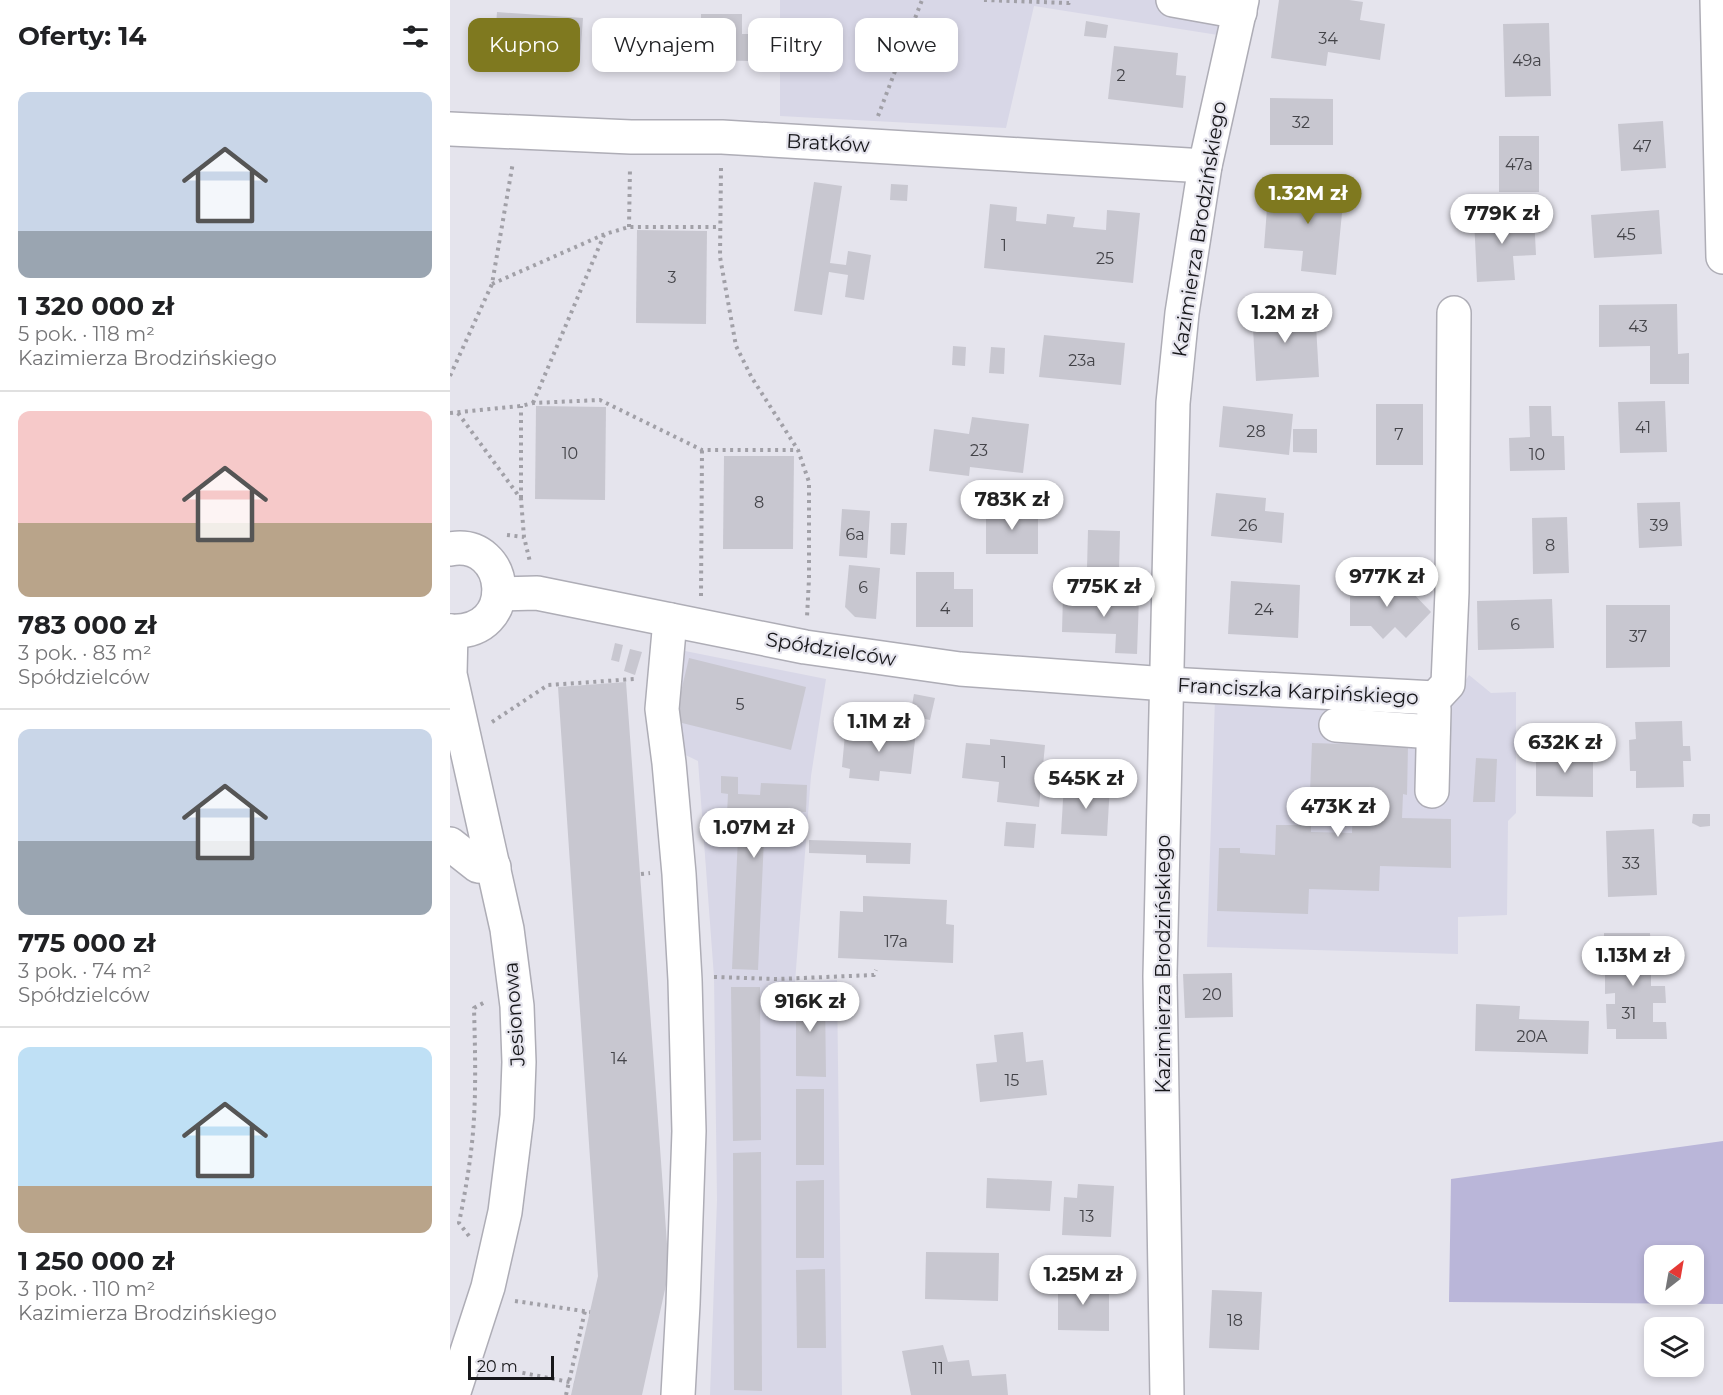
<!DOCTYPE html>
<html lang="pl">
<meta charset="utf-8">
<style>
body{margin:0;font-family:Montserrat,sans-serif;background:#f2f2f2;color:#202124;height:100vh;display:flex;flex-direction:column;font-size:22px;white-space:nowrap}
*{box-sizing:border-box;margin:0}
p{font-size:20px;color:#757577}
.icon{flex:none;width:33px;height:33px;fill:none;stroke:currentColor;stroke-width:2;stroke-linecap:round;stroke-linejoin:round}
.map{position:relative;flex:1;overflow:hidden}
.drawer{display:flex;flex-direction:column;background:#fff;width:450px}
.drawer>*{flex:none}
.top-card{position:absolute;left:18px;top:18px;width:570px;height:54px;display:flex;gap:12px}
.needle{width:39px;rotate:31deg}
.controls{position:absolute;left:1194px;top:1245px;display:grid;gap:12px}
.controls a{display:grid;place-items:center;width:60px;height:60px;border-radius:12px;background:#fff;box-shadow:0 3px 9px #0003;font-size:30px}
.scale{position:absolute;left:18px;bottom:15px;width:86px;box-sizing:border-box;padding-left:6px;border:3px solid #17171a;border-top:0;font-size:16px;line-height:21px;white-space:nowrap;color:#17171a;-webkit-text-stroke:4px #e5e4ed;paint-order:stroke}
.price{position:absolute;translate:-50% -51px;padding:0 14px;border-radius:21px;background:#fff;color:#222;font-size:20px;line-height:39px;filter:drop-shadow(0 2px 3px #0008)}
.price::after{content:'';position:absolute;left:50%;top:36px;width:18px;height:14px;margin-left:-9px;background:inherit;clip-path:polygon(0 0,100% 0,50% 100%)}
.price.on{background:#7f791f;color:#fff}
ul{padding:0;list-style:none}
li{display:grid;align-content:center;gap:12px;height:318px;padding:0 18px}
li+li{border-top:2px solid #e0e0e0}
li span{display:grid;place-items:center;height:186px;border-radius:12px;color:#555}
li>.icon{margin-inline-start:auto}
span .icon{width:108px;height:108px;fill:#fffc;stroke-width:1}
li b{font-size:26px}
h2{display:flex;justify-content:space-between;align-items:center;height:72px;padding:0 18px;font-size:26px}
.chip{padding:0 21px;border-radius:12px;background:#fff;box-shadow:0 3px 9px #0003;font-size:21px;line-height:54px}
.chip.on{background:#7f791f;color:#fff}
main{display:flex;flex:1;min-height:0}
.map>svg:first-child{display:block}
.built{fill:#d8d7e7}
.green{fill:#bab6d9;fill-rule:evenodd}
.building{fill:#c8c7d0}
.lines{fill:none;stroke-linecap:round;stroke-linejoin:round}
.minor-casing{stroke:#aeadb6;stroke-width:36}
.path{stroke:#a1a0a7;stroke-width:4;stroke-dasharray:3 4.5;stroke-linecap:butt}
.minor{stroke:#fff;stroke-width:33}
.labels{text-anchor:middle;stroke-width:4.5;stroke-linejoin:round;paint-order:stroke}
.number-label{font-size:16px;fill:#434348}
.street-label{font-size:20px;fill:#17171a;stroke:#e5e4ed}
</style>
<main>
<section class="drawer">
<h2>Oferty: 14<svg class="icon" aria-label="filters" viewBox="0 0 24 24"><path d="M4 7h16M4 17h16"/><circle cx="9" cy="7" r="2"/><circle cx="15" cy="17" r="2"/></svg></h2>
<ul>
<li><span style="background:linear-gradient(#c9d6e8 75%,#9aa5b1 0)"><svg class="icon" aria-label="home" viewBox="0 0 24 24"><path d="M3 11l9-7 9 7M6 9v11h12V9"/></svg></span><div><b>1 320 000 zł</b><p>5 pok. · 118 m²</p><p>Kazimierza Brodzińskiego</p></div></li>
<li><span style="background:linear-gradient(#f6c9c9 60%,#b9a48a 0)"><svg class="icon" aria-label="home" viewBox="0 0 24 24"><path d="M3 11l9-7 9 7M6 9v11h12V9"/></svg></span><div><b>783 000 zł</b><p>3 pok. · 83 m²</p><p>Spółdzielców</p></div></li>
<li><span style="background:linear-gradient(#c9d6e8 60%,#9aa5b1 0)"><svg class="icon" aria-label="home" viewBox="0 0 24 24"><path d="M3 11l9-7 9 7M6 9v11h12V9"/></svg></span><div><b>775 000 zł</b><p>3 pok. · 74 m²</p><p>Spółdzielców</p></div></li>
<li><span style="background:linear-gradient(#bfe0f5 75%,#b9a48a 0)"><svg class="icon" aria-label="home" viewBox="0 0 24 24"><path d="M3 11l9-7 9 7M6 9v11h12V9"/></svg></span><div><b>1 250 000 zł</b><p>3 pok. · 110 m²</p><p>Kazimierza Brodzińskiego</p></div></li>
</ul>
</section>
<div class="map">
<svg width="1273" height="1395" viewBox="0 0 1273 1395">
<rect width="100%" height="100%" fill="#e5e4ed"/>
<g class="built">
<path d="M330,0h445l-7,35 -184,-29 -28,122 -226,-12z"/>
<path d="M230,650l146,29 -15,97 -16,206 42,-2 5,415h-132l7,-195 -3,-223 -16,-216 -25,-12z"/>
<path d="M1019,675l22,18 25,-1v121l-8,8 -1,94 -49,2v37l-251,-7 8,-249 231,13z"/>
</g>
<path class="green" d="M1273,1141v163l-274,-2 2,-123zM1204,1256h40v38h-40z"/>
<g class="building">
<path d="M829,0h70l14,2 -3,18 25,4 -5,36 -52,-8 -2,14 -55,-8z"/>
<path d="M47,12l86,6 -3,42 -86,-7z"/>
<path d="M251,14h41v20h8v27l-49,-1z"/>
<path d="M636,21l22,4 -2,13 -22,-2z"/>
<path d="M1099,23l2,73 -46,1 -2,-73z"/>
<path d="M664,46l64,7 -2,22 10,1 -3,32 -75,-9z"/>
<path d="M820,98l63,1v46h-63z"/>
<path d="M1213,121l3,47 -45,3 -3,-47z"/>
<rect x="1049" y="136" width="40" height="56"/>
<path d="M855,178l40,4 -9,93 -35,-4 2,-20 -39,-3 4,-53 35,4z"/>
<path d="M364,182l28,4 -12,77 16,2 2,-14 23,4 -7,45 -19,-3 3,-22 -19,-3 -7,43 -28,-4z"/>
<path d="M441,184l17,1 -1,16 -17,-1z"/>
<path d="M540,204l27,3 -1,14 30,3 1,-10 28,3 -2,10 33,3 1,-20 33,3 -7,70 -149,-15z"/>
<path d="M1209,210l3,44 -68,4 -3,-43z"/>
<path d="M1084,215l2,40 -23,1 2,24 -38,2 -3,-64z"/>
<path d="M187,230l70,1 -1,93 -70,-1z"/>
<path d="M1227,304l1,50 11,-1v31h-39v-38l-51,1v-42z"/>
<path d="M865,308l4,69 -63,4 -4,-70z"/>
<path d="M594,335l81,8 -4,42 -82,-8z"/>
<path d="M503,346l13,1 -1,19 -13,-1z"/>
<path d="M541,347l14,1 -1,26 -15,-1z"/>
<path d="M1215,401l2,51 -47,1 -2,-51z"/>
<rect x="926" y="404" width="47" height="61"/>
<path d="M86,406l70,1 -1,93 -70,-1z"/>
<path d="M773,406l70,8 -4,41 -70,-8z"/>
<path d="M1079,406h22l1,30h12l1,34 -55,1 -1,-33 21,-1z"/>
<path d="M522,417l57,7 -6,49 -53,-6 -1,9 -40,-5 5,-42 35,5z"/>
<path d="M843,429h24v24l-24,-1z"/>
<path d="M274,456h70l-1,93h-70z"/>
<path d="M766,493l50,5 -1,13 19,2 -2,30 -71,-7z"/>
<path d="M1230,502l2,44 -43,2 -2,-45z"/>
<rect x="536" y="508" width="52" height="46"/>
<path d="M392,509l28,2 -3,47 -28,-2z"/>
<path d="M1117,517l2,56 -36,1 -1,-56z"/>
<path d="M441,523h16l-2,32 -15,-1z"/>
<path d="M638,530l32,1 -1,39 -32,-1z"/>
<path d="M399,565l31,3 -4,51 -21,-2 -10,-10z"/>
<path d="M466,572h38v17h19v38h-57z"/>
<path d="M909,580l49,2v6l23,24 -25,26 -11,-11 -12,12 -12,-13h-21v-30h9z"/>
<path d="M781,581l69,4 -2,53 -70,-4z"/>
<path d="M613,595l76,2 -2,57 -22,-1 1,-19 -54,-2z"/>
<path d="M1102,599l2,49 -76,2 -1,-49z"/>
<path d="M1156,605h64v62l-64,1z"/>
<path d="M165,643l8,2 -4,17 -8,-2z"/>
<path d="M180,649l12,3 -7,23 -11,-4z"/>
<path d="M239,658l117,29 -15,63 -117,-29z"/>
<path d="M176,682l43,589 -27,124h-71l27,-119 -40,-589z"/>
<path d="M464,694l21,4 -5,22 -20,-4z"/>
<path d="M1232,721l1,25h7l1,15h-8l1,26 -48,1v-17h-6l-1,-31 7,-1 -1,-17z"/>
<path d="M414,726l52,6 -5,42 -31,-3 -1,10 -30,-3 1,-9 -8,-2 3,-33 18,2z"/>
<path d="M540,739l55,6 -6,62 -42,-5 2,-20 -37,-4 4,-35 24,2z"/>
<path d="M862,743l96,3 -1,49 -4,-1 -1,24 49,1v49l-71,-2 -1,25 -70,-2 -1,25 -91,-3 2,-63h21v5l35,2 1,-30h35v7l41,1 1,-30h18l1,-9 -62,-2z"/>
<path d="M1086,751h57v46l-57,-1z"/>
<path d="M1026,758l21,1 -2,43h-22z"/>
<path d="M271,776l17,1v17l22,1 1,-12 46,2 -1,27 -47,-2 -1,7h7l-7,153 -26,-1 7,-154 -12,-1 1,-20 -7,-1z"/>
<path d="M614,783l46,2 -3,51 -46,-2z"/>
<path d="M1243,814h17v12l-10,1 -8,-4z"/>
<path d="M556,822l30,2 -2,24 -30,-2z"/>
<path d="M1204,829l3,66 -49,2 -2,-66z"/>
<path d="M359,840l102,3 -1,21 -44,-1v-8l-57,-2z"/>
<path d="M413,896l84,4 -1,24 8,1 -1,38 -115,-5 2,-47 23,1z"/>
<path d="M1154,933h46l1,18h13v17h-13v18h14l1,17h-13v19h13l1,17h-51v-10h-9l-1,-25h9v-11l-10,1v-25h9v-11h-10z"/>
<path d="M782,973l1,44 -48,1 -2,-44z"/>
<path d="M346,985h20v12h9l1,80 -30,-1z"/>
<path d="M281,987h29l1,153 -28,1z"/>
<path d="M1026,1004l44,2 -1,13 70,2 -1,33 -113,-3z"/>
<path d="M573,1032l3,30 17,-2 4,35 -67,7 -4,-38 21,-2 -3,-27z"/>
<rect x="346" y="1089" width="28" height="76"/>
<path d="M311,1152l1,239 -28,-1 -1,-237z"/>
<path d="M537,1178l65,3 -2,30 -64,-3z"/>
<path d="M374,1180v78h-28v-77z"/>
<path d="M628,1184l36,2 -3,51 -49,-2 2,-38 13,1z"/>
<path d="M476,1252l73,1 -1,48 -73,-2z"/>
<path d="M375,1269l1,79h-29l-1,-78z"/>
<path d="M608,1281l51,1v49l-51,-1z"/>
<path d="M762,1290l50,2 -3,58 -50,-2z"/>
<path d="M1244,1322v6h-37v-5z"/>
<path d="M493,1345l5,17 21,-2 3,16 34,-2 2,21h-97l-9,-44z"/>
</g>
<g class="lines">
<defs>
<g id="minor">
<path d="M723,0l67,12"/>
<path d="M1267,0l6,257"/>
<path d="M0,129l181,8h91l483,29"/>
<path d="M0,549c60,-11 70,86 0,82"/>
<path d="M49,594l38,-1 268,54 155,22 207,15 268,14 13,-14 4,-92 2,-279"/>
<path d="M220,620l-8,89 7,54 10,111 6,106 4,151 -6,173 -5,91"/>
<path d="M1,631l-1,43 57,255 10,77 2,56 -2,54 -12,96 -17,75 -35,108"/>
<path d="M886,725l97,7"/>
<path d="M982,791l2,-82"/>
<path d="M0,844l28,22 16,1"/>
<path d="M717,1395l-7,-419 13,-573 9,-90 23,-147 37,-166"/>
</g>
</defs>
<use href="#minor" class="minor-casing"/>
<g class="path">
<path d="M534,0l85,3 2,-3"/>
<path d="M428,116l44,-116"/>
<path d="M271,168l-1,89 16,89 16,32 46,72 11,32v97l-2,38"/>
<path d="M179,227l1,-59"/>
<path d="M42,284l113,-50 24,-7h91"/>
<path d="M0,376l42,-92 21,-122"/>
<path d="M83,403l71,-168"/>
<path d="M0,413l71,-7 12,-3 67,-3 102,50h96"/>
<path d="M8,413l63,86 3,38 6,25"/>
<path d="M71,498v-92"/>
<path d="M57,535l17,2"/>
<path d="M251,596l1,-146"/>
<path d="M42,722l56,-37 87,-6"/>
<path d="M191,874l9,-1"/>
<path d="M264,977l63,2 97,-4 2,-5"/>
<path d="M19,1236l-10,-13c7,-35 13,-69 15,-105 2,-36 1,-73 0,-110l13,-7"/>
<path d="M65,1301l75,11"/>
<path d="M43,1367l81,16"/>
<path d="M116,1395l19,-84"/>
</g>
<use href="#minor" class="minor"/>
</g>
<g class="labels">
<g class="number-label">
<text x="878" y="44">34</text>
<text x="1077" y="66">49a</text>
<text x="671" y="81">2</text>
<text x="851" y="128">32</text>
<text x="1192" y="152">47</text>
<text x="1069" y="170">47a</text>
<text x="1176" y="240">45</text>
<text x="554" y="251">1</text>
<text x="655" y="264">25</text>
<text x="222" y="283">3</text>
<text x="1188" y="332">43</text>
<text x="632" y="366">23a</text>
<text x="1193" y="433">41</text>
<text x="806" y="437">28</text>
<text x="949" y="440">7</text>
<text x="529" y="456">23</text>
<text x="120" y="459">10</text>
<text x="1087" y="460">10</text>
<text x="309" y="508">8</text>
<text x="798" y="531">26</text>
<text x="1209" y="531">39</text>
<text x="405" y="540">6a</text>
<text x="1100" y="551">8</text>
<text x="413" y="593">6</text>
<text x="495" y="614">4</text>
<text x="814" y="615">24</text>
<text x="1065" y="630">6</text>
<text x="1188" y="642">37</text>
<text x="290" y="710">5</text>
<text x="554" y="768">1</text>
<text x="1181" y="869">33</text>
<text x="446" y="947">17a</text>
<text x="762" y="1000">20</text>
<text x="1179" y="1019">31</text>
<text x="1082" y="1042">20A</text>
<text x="169" y="1064">14</text>
<text x="562" y="1086">15</text>
<text x="637" y="1222">13</text>
<text x="785" y="1326">18</text>
<text x="488" y="1374">11</text>
</g>
<g class="street-label">
<text transform="translate(378 143) rotate(3)" y="7">Bratków</text>
<text transform="translate(749 229) rotate(-81)" y="7">Kazimierza Brodzińskiego</text>
<text transform="translate(381 649) rotate(9)" y="7">Spółdzielców</text>
<text transform="translate(848 691) rotate(3)" y="7">Franciszka Karpińskiego</text>
<text transform="translate(713 964) rotate(-90)" y="7">Kazimierza Brodzińskiego</text>
<text transform="translate(64 1014) rotate(-94)" y="7">Jesionowa</text>
</g>
</g>
</svg>
<div class="controls">
<a><svg class="needle" viewBox="-14 -14 28 28"><path d="M0-13l5 13h-10z" fill="#e53935"/><path d="M0 13l5-13h-10z" fill="#757577"/></svg></a>
<a><svg class="icon" aria-label="layers" viewBox="0 0 24 24"><path d="M12 4l9 5-9 5-9-5zM3 14l9 5 9-5"/></svg></a>
</div>
<div class="scale">20 m</div>
<b class="price on" style="left:858px;top:225px">1.32M zł</b>
<b class="price" style="left:1052px;top:245px">779K zł</b>
<b class="price" style="left:835px;top:344px">1.2M zł</b>
<b class="price" style="left:562px;top:531px">783K zł</b>
<b class="price" style="left:937px;top:608px">977K zł</b>
<b class="price" style="left:654px;top:618px">775K zł</b>
<b class="price" style="left:429px;top:753px">1.1M zł</b>
<b class="price" style="left:1115px;top:774px">632K zł</b>
<b class="price" style="left:636px;top:810px">545K zł</b>
<b class="price" style="left:888px;top:838px">473K zł</b>
<b class="price" style="left:304px;top:859px">1.07M zł</b>
<b class="price" style="left:1183px;top:987px">1.13M zł</b>
<b class="price" style="left:360px;top:1033px">916K zł</b>
<b class="price" style="left:633px;top:1306px">1.25M zł</b>
<div class="top-card">
<a class="chip on">Kupno</a>
<a class="chip">Wynajem</a>
<a class="chip">Filtry</a>
<a class="chip">Nowe</a>
</div>
</div>
</main>
